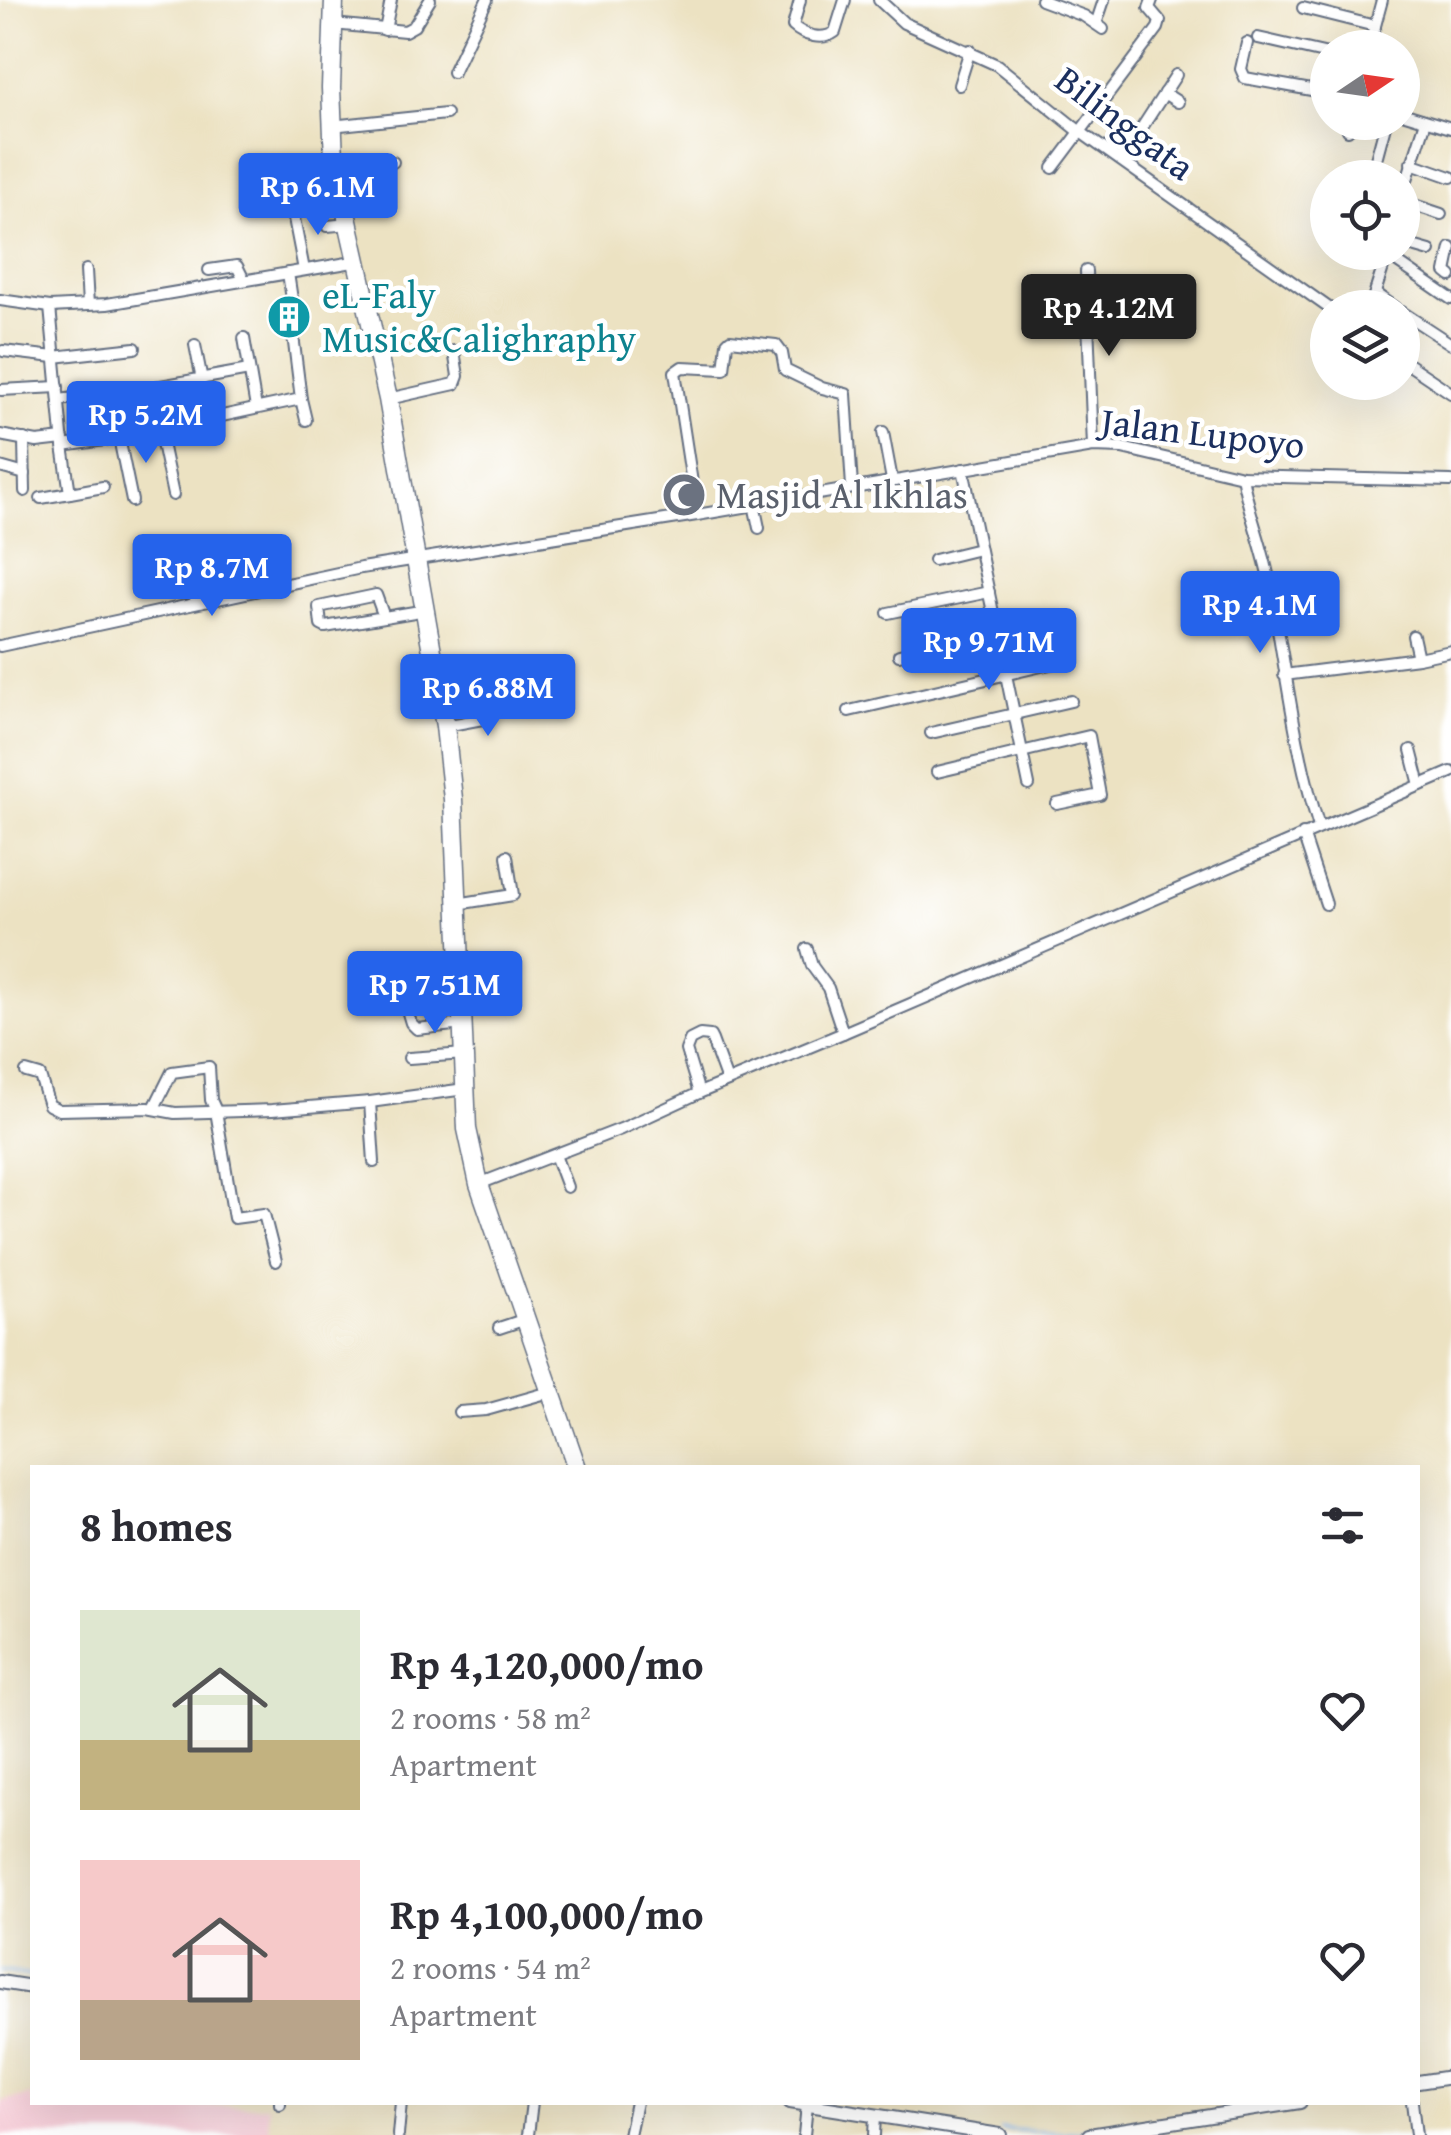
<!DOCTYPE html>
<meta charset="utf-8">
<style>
body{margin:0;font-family:"Gentium Book Plus",serif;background:#f7f7f7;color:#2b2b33;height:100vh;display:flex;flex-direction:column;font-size:38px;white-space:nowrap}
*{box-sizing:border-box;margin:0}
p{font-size:32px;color:#7c7c81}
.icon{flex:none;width:55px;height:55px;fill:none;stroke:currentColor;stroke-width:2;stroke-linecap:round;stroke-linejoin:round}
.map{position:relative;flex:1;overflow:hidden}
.drawer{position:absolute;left:30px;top:1465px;width:1390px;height:640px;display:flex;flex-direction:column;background:#fff;border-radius:0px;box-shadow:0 10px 40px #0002}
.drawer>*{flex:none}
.needle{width:65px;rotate:77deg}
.controls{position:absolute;left:1310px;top:30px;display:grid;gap:20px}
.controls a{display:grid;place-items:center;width:110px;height:110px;border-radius:50%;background:#fff;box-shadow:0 10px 40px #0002;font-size:50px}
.price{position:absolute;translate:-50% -85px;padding:0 22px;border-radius:10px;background:#2563eb;color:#fff;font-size:32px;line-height:65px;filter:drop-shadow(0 2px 5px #0008)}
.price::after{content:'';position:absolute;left:50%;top:60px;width:30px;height:22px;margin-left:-15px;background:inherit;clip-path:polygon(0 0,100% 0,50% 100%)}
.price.on{background:#222;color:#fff}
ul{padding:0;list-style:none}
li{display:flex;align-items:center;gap:30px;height:250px;padding:0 50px}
li span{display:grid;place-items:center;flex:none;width:280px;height:200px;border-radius:0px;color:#555}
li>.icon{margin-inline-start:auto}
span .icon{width:120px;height:120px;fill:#fffc;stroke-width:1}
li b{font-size:42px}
h2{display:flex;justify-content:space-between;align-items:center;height:120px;padding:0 50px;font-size:42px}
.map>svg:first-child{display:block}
.built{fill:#f6cfd9}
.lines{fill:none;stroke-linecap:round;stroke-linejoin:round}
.stream{stroke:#85bcf5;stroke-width:2.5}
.minor-casing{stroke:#646e81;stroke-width:14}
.tertiary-casing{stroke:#646e81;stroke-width:16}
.primary-casing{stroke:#646e81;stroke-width:21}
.minor{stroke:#fff;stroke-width:10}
.tertiary{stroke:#fff;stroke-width:12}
.primary{stroke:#fff;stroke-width:18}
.labels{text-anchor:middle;stroke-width:9;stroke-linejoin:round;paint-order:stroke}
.street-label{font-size:38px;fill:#1b2f5e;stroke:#fff}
.culture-label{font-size:38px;fill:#0d838f;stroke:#fff;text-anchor:start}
.worship-label{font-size:38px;fill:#5b616d;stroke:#fff;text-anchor:start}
</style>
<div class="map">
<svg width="1451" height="2135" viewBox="0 0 1451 2135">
<rect width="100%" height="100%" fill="#fff"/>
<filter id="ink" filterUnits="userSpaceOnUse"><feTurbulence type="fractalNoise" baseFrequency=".01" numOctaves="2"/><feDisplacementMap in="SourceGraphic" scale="20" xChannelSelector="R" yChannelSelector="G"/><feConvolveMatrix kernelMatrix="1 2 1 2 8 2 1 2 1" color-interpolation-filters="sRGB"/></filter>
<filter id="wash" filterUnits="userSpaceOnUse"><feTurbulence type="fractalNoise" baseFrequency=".0048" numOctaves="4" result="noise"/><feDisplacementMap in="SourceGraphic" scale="40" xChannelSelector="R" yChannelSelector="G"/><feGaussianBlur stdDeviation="2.25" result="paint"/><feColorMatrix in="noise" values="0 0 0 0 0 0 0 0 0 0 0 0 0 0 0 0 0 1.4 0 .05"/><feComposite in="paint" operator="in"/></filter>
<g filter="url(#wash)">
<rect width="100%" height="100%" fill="#ece2c2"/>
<path class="built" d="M32,2095v7h159l1,5 76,-2 1,30h-269v-33z"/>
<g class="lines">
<g class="stream">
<path d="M0,1971l32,5"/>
<path d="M1000,2129l63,4 24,-3"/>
</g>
</g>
</g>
<g filter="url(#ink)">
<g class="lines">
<defs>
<g id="minor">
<path d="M800,0l-7,26c11,10 30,15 42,6l10,-32"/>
<path d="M879,0l25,23 93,42 82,66 250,177"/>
<path d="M1041,0l43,16 19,13"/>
<path d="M1303,8l72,18"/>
<path d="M333,24l72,7 9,-5 16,-26"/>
<path d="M1096,24l8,-24"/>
<path d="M385,30l6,-30"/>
<path d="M1258,38l70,16"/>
<path d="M1247,43l-6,26 4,9 83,15"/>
<path d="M1369,48l13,-48"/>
<path d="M453,72l34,-72"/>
<path d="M959,85l11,-35"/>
<path d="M1164,93l14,9"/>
<path d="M1402,113l49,15"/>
<path d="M331,126l115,-12"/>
<path d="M1348,130l2,-8"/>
<path d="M1121,160l55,-85"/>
<path d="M1411,163l40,14"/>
<path d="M1053,168l105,-140 2,-7 -11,-13 3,-8"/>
<path d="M1371,178l15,-56"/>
<path d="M338,181l55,-19"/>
<path d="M1402,195l24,-74"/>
<path d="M1402,201l39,13"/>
<path d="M293,213l11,57"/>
<path d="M327,226l22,-2"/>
<path d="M1402,243l28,8"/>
<path d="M1451,248l-5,24 5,4"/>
<path d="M1387,255l64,44"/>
<path d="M86,270l2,35"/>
<path d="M209,270l28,-4 7,14"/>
<path d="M1086,271l7,176"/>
<path d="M288,273l5,33"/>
<path d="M1376,294l20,14"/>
<path d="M0,300l50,7 57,-3 252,-43"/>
<path d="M50,307l13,139 56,-8 182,-39 -9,-72"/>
<path d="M1370,308l18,-56"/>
<path d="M1402,312l49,32"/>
<path d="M244,338l12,70"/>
<path d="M195,345l7,35"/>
<path d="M3,351l51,6 81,-9"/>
<path d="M1402,360l49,33"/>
<path d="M1,390l57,-3"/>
<path d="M301,399l5,21"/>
<path d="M388,399l67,-15 3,-8 -4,-25"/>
<path d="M59,400l74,-9 116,-21"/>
<path d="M159,429l14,66"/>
<path d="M883,432l9,48"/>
<path d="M0,435l37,7 26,-3"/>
<path d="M119,438l13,63"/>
<path d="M24,439l1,52"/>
<path d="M0,467l25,7"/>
<path d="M963,469l66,316"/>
<path d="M1242,476c6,35 20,68 27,103 16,83 25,168 50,248"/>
<path d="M70,493l33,-6"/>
<path d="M41,498l29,-5 -7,-47"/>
<path d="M754,504l5,24"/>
<path d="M697,515l-22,-143 7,-5 42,2 3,-26 3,-3 46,5 6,8 3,17 37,18 24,6 6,93"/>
<path d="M155,550l28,-6 13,58"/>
<path d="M934,560l45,-11"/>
<path d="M888,613l101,-21"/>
<path d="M384,617l-8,-22 -57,12 2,18 4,2 101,-17"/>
<path d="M1413,636l5,22"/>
<path d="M0,646l361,-78 336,-53 396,-68 29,1 120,28 209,5"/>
<path d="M899,655l156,-36"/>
<path d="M1284,675l134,-17 33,-7"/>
<path d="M849,711l214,-50"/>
<path d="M445,726l43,-8 3,-7 29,-6"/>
<path d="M931,733l140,-32"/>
<path d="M1411,750l9,35"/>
<path d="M937,772l152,-36 11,59 -43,9"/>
<path d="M1303,834l23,70"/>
<path d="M457,904l56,-9 -6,-39"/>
<path d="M372,988l29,2 10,33 6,6 46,-5"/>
<path d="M843,1033l608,-261"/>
<path d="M409,1058l56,-4"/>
<path d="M26,1072l14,4 9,29 10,5 89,-2 27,5 97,-3 98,-8 95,-13"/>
<path d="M699,1093l-13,-43 4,-10 10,-5 10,1 2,4 15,41"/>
<path d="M370,1102l4,60"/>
<path d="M154,1108l18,-36 37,-5 2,33 5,11 18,107 30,-4 12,47"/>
<path d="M555,1155l12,32"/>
<path d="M479,1184l142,-55 78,-36 144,-60 -15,-45 -16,-22 -5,-17"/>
<path d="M499,1328l27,-9"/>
<path d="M459,1412l27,-2 64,-18"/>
<path d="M1412,2102l4,33"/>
<path d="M280,2104v-2"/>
<path d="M398,2135l3,-33"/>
<path d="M528,2135l4,-33"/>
<path d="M629,2135l7,-33"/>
<path d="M804,2135l3,-30"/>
<path d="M874,2135l1,-19"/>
</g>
<g id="tertiary">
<path d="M0,1982l32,5"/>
<path d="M1418,2082l33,-5"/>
<path d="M790,2102l210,33"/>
<path d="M1089,2135l211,-33"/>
</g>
<path id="primary" d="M334,0l-3,88 3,71 54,240 57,327 8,73 14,330 12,55 98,284"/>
</defs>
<use href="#minor" class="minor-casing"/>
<use href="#tertiary" class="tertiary-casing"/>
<use href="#primary" class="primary-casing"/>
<use href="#minor" class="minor"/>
<use href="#tertiary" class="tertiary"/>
<use href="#primary" class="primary"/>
</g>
</g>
<defs>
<symbol id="building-disc" viewBox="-11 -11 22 22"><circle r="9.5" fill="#0f9aa8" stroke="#fff"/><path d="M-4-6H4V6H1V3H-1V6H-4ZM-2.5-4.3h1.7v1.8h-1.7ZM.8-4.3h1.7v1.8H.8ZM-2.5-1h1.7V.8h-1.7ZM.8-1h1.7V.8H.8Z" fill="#fff"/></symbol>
<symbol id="mosque-disc" viewBox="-11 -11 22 22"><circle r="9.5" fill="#6b7280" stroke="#fff"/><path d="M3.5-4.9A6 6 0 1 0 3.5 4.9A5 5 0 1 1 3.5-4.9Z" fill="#fff"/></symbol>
</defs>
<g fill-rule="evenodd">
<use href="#building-disc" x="264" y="292" width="50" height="50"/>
<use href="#mosque-disc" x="659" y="470" width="50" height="50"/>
</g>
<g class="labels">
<g class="street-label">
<text transform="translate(1125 123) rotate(37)" y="13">Bilinggata</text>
<text transform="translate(1203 433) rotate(7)" y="13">Jalan Lupoyo</text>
</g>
<g class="culture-label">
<text x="322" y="308">eL-Faly<tspan x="322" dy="44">Music&amp;Calighraphy</tspan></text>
</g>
<g class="worship-label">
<text x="716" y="508">Masjid Al Ikhlas</text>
</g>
</g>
</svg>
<div class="controls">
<a><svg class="needle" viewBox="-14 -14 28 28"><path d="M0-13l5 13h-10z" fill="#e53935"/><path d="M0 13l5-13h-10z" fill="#7c7c81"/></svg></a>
<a><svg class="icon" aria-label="locate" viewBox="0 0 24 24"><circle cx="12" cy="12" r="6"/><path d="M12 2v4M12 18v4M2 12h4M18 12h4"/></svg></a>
<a><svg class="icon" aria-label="layers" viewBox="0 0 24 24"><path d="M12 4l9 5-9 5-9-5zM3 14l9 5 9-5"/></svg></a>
</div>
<b class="price" style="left:318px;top:238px">Rp 6.1M</b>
<b class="price on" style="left:1109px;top:359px">Rp 4.12M</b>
<b class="price" style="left:146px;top:466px">Rp 5.2M</b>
<b class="price" style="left:212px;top:619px">Rp 8.7M</b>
<b class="price" style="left:1260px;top:656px">Rp 4.1M</b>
<b class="price" style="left:989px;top:693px">Rp 9.71M</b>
<b class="price" style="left:488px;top:739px">Rp 6.88M</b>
<b class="price" style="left:435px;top:1036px">Rp 7.51M</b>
<section class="drawer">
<h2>8 homes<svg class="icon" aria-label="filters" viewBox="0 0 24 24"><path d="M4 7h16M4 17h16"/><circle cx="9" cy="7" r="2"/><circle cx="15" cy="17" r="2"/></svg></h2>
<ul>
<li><span style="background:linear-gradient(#dfe7d0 65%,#c2b280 0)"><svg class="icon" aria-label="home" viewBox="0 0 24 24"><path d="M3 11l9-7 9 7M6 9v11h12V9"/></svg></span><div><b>Rp 4,120,000/mo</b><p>2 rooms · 58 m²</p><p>Apartment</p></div><svg class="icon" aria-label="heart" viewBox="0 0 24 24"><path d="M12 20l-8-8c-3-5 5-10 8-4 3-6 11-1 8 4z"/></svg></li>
<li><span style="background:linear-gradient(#f6c9c9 70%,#b9a48a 0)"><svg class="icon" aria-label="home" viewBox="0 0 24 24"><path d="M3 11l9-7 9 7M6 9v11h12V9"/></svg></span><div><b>Rp 4,100,000/mo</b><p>2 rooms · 54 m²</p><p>Apartment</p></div><svg class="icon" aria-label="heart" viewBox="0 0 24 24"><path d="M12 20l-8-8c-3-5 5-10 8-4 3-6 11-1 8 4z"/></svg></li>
</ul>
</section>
</div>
